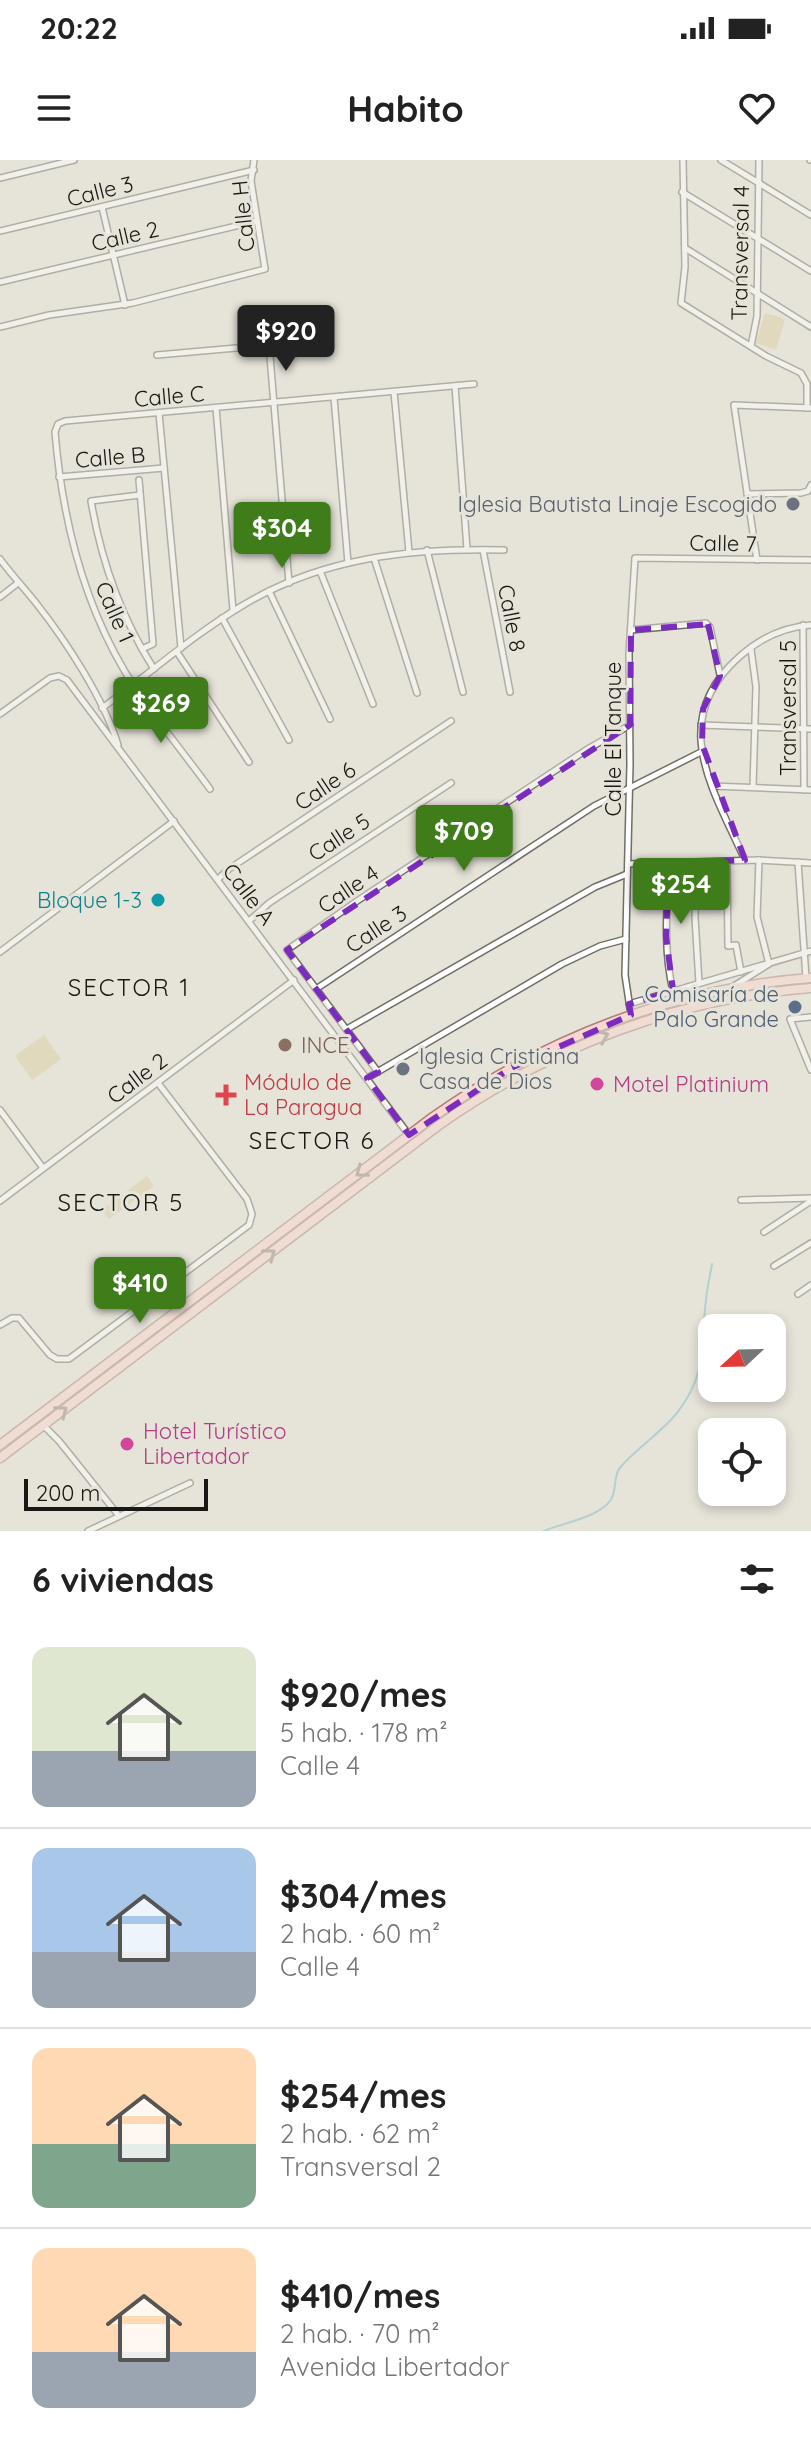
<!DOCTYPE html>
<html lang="es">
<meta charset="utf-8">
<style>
body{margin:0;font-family:Quicksand,sans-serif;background:#f2f2f2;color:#222;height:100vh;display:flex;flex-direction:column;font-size:30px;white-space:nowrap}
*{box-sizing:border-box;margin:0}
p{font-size:26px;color:#767676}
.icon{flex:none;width:44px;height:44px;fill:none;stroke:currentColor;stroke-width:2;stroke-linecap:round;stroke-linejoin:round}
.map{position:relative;height:1371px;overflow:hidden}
.side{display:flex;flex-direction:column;background:#fff;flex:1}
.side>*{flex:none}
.needle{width:52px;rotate:248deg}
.buttons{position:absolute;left:698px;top:1154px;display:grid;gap:16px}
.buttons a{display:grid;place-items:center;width:88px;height:88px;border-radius:16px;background:#fff;box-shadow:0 4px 12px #0003;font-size:40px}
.scale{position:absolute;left:24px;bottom:20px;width:184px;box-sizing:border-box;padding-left:8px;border:4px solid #191814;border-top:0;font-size:22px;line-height:28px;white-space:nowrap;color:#191814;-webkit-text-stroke:6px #e6e3d9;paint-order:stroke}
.price{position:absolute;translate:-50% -68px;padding:0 18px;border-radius:8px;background:#3f7d1a;color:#fff;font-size:26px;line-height:52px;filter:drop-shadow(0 2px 4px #0008)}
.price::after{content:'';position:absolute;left:50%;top:48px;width:24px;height:18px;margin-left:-12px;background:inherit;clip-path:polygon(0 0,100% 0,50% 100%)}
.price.active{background:#222;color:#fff}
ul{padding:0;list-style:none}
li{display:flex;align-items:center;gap:24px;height:200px;padding:0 32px}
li+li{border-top:2px solid #e0e0e0}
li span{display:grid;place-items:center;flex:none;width:224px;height:160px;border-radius:16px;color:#555}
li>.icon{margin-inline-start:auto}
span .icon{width:96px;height:96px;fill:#fffc;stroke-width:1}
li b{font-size:34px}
h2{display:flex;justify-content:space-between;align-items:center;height:96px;padding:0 32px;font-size:34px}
.status{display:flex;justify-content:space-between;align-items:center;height:56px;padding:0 40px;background:#fff;direction:ltr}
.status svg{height:22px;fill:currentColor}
header{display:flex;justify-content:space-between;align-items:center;height:104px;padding:0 32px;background:#fff;font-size:36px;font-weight:700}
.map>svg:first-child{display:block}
.green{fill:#dacc9e}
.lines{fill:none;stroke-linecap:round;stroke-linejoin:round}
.stream{stroke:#76b9c6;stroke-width:2}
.minor-casing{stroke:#706e65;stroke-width:8}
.primary-casing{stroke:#ab8179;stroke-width:11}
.minor{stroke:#fff;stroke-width:5}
.primary{stroke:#fbd5cf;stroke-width:8}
.oneway{stroke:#95807b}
.marked{fill:none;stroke:#7b2cbf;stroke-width:6;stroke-dasharray:16 10;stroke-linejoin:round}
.worship-dot{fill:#6b7280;stroke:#e6e3d9;stroke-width:3}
.culture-dot{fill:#0f9aa8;stroke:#e6e3d9;stroke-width:3}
.service-dot{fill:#5c6f8a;stroke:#e6e3d9;stroke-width:3}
.education-dot{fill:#8d6e63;stroke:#e6e3d9;stroke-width:3}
.hotel-dot{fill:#d1479c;stroke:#e6e3d9;stroke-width:3}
.health-dot{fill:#e0444e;stroke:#e6e3d9;stroke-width:3}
.labels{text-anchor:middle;stroke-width:6;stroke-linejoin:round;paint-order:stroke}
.street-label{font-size:22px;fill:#191814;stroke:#e6e3d9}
.worship-label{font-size:22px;fill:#5b616d;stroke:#e6e3d9;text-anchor:end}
.culture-label{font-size:22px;fill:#0d838f;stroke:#e6e3d9;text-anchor:end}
.service-label{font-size:22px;fill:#4e5e75;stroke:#e6e3d9;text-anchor:end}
.education-label{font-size:22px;fill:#785e54;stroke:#e6e3d9;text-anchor:start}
.health-label{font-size:22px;fill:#be3a42;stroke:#e6e3d9;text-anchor:start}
.hotel-label{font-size:22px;fill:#b23c85;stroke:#e6e3d9;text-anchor:start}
.neighbourhood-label{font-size:24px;letter-spacing:2px;fill:#191814;stroke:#e6e3d9}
</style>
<div class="status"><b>20:22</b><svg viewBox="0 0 49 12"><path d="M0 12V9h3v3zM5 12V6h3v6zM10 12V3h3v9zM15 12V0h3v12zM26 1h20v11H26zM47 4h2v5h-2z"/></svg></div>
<header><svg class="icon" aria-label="menu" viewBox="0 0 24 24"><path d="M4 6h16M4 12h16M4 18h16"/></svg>Habito<svg class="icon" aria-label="heart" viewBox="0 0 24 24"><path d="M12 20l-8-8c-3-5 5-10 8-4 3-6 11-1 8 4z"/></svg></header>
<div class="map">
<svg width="811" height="1371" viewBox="0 0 811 1371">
<rect width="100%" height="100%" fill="#e6e3d9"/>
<g class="green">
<path d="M765,153l20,6 -9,31 -20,-7z"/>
<path d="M44,875l17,24 -29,21 -17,-24z"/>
<path d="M147,1016l7,10 -45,33 -7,-9z"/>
</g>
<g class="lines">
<path class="stream" d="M544,1371c18,-8 63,-15 69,-36 3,-9 1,-17 6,-26 17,-21 41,-35 58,-56 31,-40 23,-66 29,-113 1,-12 4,-24 6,-36"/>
<defs>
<g id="minor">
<path d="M683,0l2,107 -4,36 85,53 35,17 6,11v24"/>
<path d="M721,0l90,55"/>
<path d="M810,0h1"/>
<path d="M0,18l74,-18"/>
<path d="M682,32l129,79"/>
<path d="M102,47l23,98"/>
<path d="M0,71l254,-61"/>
<path d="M685,88l126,79"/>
<path d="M0,122l257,-61"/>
<path d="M0,167l49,-12 84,-12 132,-34 -14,-88 3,-21"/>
<path d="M751,186l6,-30 2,-156"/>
<path d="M157,195l112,-10 20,238"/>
<path d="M455,226l12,163"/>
<path d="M394,232l15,160"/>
<path d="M334,238l14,165"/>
<path d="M216,248l17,202"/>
<path d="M159,253l22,235"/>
<path d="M59,317l105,-9"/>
<path d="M139,320l14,164 -11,5"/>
<path d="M747,334l54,-1 7,-2 3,-6"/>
<path d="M140,335l-49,6c10,59 31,118 63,168"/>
<path d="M427,390l36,142"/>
<path d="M483,390l27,142"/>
<path d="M374,398l43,135"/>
<path d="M0,399c11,15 24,29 36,44 30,38 68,96 82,142"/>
<path d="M757,400l-23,-155 77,3"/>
<path d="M320,411l53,133"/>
<path d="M269,431l61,128"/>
<path d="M0,437l18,-14"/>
<path d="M222,458l67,122"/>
<path d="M803,465l1,165"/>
<path d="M631,470l75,-7 4,4 10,48"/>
<path d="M751,489l5,38 -3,100"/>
<path d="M177,492l72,110"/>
<path d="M102,548c46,-33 90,-72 138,-101 81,-50 171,-59 264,-57"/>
<path d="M0,554l50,-36 9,-2 8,4 342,455"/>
<path d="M701,565l110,4"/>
<path d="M712,626l99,4"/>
<path d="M210,629c-28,-39 -61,-77 -86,-119 -43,-73 -62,-154 -69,-238l3,-8 7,-3 409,-37"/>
<path d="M745,700c-32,-71 -78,-139 -6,-203 20,-18 45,-30 72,-32"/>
<path d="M727,701l1,85 8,-1 5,27"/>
<path d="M798,702l8,116"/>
<path d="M696,703l-1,55 4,65"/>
<path d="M628,704l131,-4 52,3"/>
<path d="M669,704c-2,43 -6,85 4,127"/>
<path d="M218,719l11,-10 222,-148"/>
<path d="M249,761l20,-18 182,-120"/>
<path d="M0,792l174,-131"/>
<path d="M734,826l35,-22 -12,-47 2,-57"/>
<path d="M316,829l278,-183 109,-55"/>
<path d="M629,844l182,-53"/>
<path d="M631,855l-6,-40 5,-211 -1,-111 6,-95 176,2"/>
<path d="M811,857l-21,2 21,51"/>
<path d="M347,869l248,-142 32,-13"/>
<path d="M378,912l-91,-122 70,-49 229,-151 44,-25"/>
<path d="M367,918l195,-114 38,-18 26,-7"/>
<path d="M0,950l43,58"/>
<path d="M741,1040l70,-2"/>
<path d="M0,1041l294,-221"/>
<path d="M764,1072l47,-31"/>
<path d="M774,1106l37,-23"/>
<path d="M798,1134l13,-9"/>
<path d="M0,1165l12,-7h7l31,37 7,4h12l180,-134 3,-11 -5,-15 -89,-116"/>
<path d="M43,1265l16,16 60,75"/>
<path d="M88,1371l102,-48"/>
</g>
<g id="primary">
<path d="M0,1285l433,-328c112,-79 241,-129 378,-139"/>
<path d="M0,1298l439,-333c110,-77 238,-127 372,-137"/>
</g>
</defs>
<use href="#minor" class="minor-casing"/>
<use href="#primary" class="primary-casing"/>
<use href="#minor" class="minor"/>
<use href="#primary" class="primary"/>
</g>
<defs><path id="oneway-chevron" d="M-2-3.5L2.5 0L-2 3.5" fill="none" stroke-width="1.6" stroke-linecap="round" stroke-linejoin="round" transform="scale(2)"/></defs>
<g class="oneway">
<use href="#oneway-chevron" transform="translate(603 876) rotate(-22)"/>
<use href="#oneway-chevron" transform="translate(361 1012) rotate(143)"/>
<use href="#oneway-chevron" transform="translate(270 1094) rotate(-37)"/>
<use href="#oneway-chevron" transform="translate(62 1251) rotate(-37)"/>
</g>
<path d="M0 0H811V1371H0ZM708,464l12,52 -17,33 -1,35 43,116 -76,4 -3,72 7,55 -44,13 2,11 -120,53 -102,67 -42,-57 11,-6 -91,-122 343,-225 1,-95z" fill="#e6e3d9" fill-opacity=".55" fill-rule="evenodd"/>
<path class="marked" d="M708,464l12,52 -17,33 -1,35 43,116 -76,4 -3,72 7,55 -44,13 2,11 -120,53 -102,67 -42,-57 11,-6 -91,-122 343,-225 1,-95z"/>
<g class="worship-dot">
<circle cx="793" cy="344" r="8"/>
<circle cx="403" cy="909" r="8"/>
</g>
<circle class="culture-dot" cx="158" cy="740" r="8"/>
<circle class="service-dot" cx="795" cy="847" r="8"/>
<circle class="education-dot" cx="285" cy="885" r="8"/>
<g class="hotel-dot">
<circle cx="597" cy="924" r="8"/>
<circle cx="127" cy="1284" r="8"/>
</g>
<path class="health-dot" d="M222 923h8v8h8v8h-8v8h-8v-8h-8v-8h8z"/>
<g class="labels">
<g class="street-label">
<text transform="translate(100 31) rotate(-14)" y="8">Calle 3</text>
<text transform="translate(243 56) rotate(-96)" y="8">Calle H</text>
<text transform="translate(125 76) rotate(-13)" y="8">Calle 2</text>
<text transform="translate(740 93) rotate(-89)" y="8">Transversal 4</text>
<text transform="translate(169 236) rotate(-5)" y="8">Calle C</text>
<text transform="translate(110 297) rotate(-5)" y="8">Calle B</text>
<text transform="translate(723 383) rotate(1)" y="8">Calle 7</text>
<text transform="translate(115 452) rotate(66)" y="8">Calle 1</text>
<text transform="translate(512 458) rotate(79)" y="8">Calle 8</text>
<text transform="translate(788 548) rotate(-90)" y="8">Transversal 5</text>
<text transform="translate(613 579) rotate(-90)" y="8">Calle El Tanque</text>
<text transform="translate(325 626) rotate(-34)" y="8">Calle 6</text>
<text transform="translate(339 677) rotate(-33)" y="8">Calle 5</text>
<text transform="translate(348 729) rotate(-34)" y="8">Calle 4</text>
<text transform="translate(249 734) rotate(53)" y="8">Calle A</text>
<text transform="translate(376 769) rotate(-33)" y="8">Calle 3</text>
<text transform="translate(137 918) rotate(-37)" y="8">Calle 2</text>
</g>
<g class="worship-label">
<text x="777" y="352">Iglesia Bautista Linaje Escogido</text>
<text x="419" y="904" text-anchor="start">Iglesia Cristiana<tspan x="419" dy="25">Casa de Dios</tspan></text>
</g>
<g class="culture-label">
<text x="142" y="748">Bloque 1-3</text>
</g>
<g class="service-label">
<text x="779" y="842">Comisaría de<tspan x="779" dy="25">Palo Grande</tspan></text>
</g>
<g class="education-label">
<text x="301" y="893">INCE</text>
</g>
<g class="health-label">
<text x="244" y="930">Módulo de<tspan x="244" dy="25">La Paragua</tspan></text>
</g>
<g class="hotel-label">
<text x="613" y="932">Motel Platinium</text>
<text x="143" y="1279">Hotel Turístico<tspan x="143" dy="25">Libertador</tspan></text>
</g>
<g class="neighbourhood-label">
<text x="129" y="836">SECTOR 1</text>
<text x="312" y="989">SECTOR 6</text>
<text x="121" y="1051">SECTOR 5</text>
</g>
</g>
</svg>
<div class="buttons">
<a><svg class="needle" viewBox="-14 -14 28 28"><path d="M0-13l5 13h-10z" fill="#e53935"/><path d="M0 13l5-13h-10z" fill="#767676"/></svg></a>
<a><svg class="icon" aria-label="locate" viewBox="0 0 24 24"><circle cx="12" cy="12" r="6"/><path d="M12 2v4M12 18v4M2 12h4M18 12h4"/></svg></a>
</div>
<div class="scale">200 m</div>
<b class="price active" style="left:286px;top:213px">$920</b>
<b class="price" style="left:282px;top:410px">$304</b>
<b class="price" style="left:161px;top:585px">$269</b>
<b class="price" style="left:464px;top:713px">$709</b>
<b class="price" style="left:681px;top:766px">$254</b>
<b class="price" style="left:140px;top:1165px">$410</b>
</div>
<section class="side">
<h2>6 viviendas<svg class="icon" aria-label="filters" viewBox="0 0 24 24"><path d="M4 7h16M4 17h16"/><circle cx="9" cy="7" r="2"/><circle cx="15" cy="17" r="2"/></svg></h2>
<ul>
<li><span style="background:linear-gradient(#dfe7d0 65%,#9aa5b1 0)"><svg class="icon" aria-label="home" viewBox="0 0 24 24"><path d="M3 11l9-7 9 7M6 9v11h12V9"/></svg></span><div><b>$920/mes</b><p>5 hab. · 178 m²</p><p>Calle 4</p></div></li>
<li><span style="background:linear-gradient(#a9c7e8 65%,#9aa5b1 0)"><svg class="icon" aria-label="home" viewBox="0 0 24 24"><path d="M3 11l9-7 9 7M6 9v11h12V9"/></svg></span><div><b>$304/mes</b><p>2 hab. · 60 m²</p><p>Calle 4</p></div></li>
<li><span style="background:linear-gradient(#ffd9b3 60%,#7fa58c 0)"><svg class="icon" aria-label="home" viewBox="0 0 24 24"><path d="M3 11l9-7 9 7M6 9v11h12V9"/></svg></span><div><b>$254/mes</b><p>2 hab. · 62 m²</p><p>Transversal 2</p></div></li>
<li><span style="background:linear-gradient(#ffd9b3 65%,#9aa5b1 0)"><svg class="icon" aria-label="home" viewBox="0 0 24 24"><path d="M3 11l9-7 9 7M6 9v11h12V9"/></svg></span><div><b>$410/mes</b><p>2 hab. · 70 m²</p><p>Avenida Libertador</p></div></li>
</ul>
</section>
